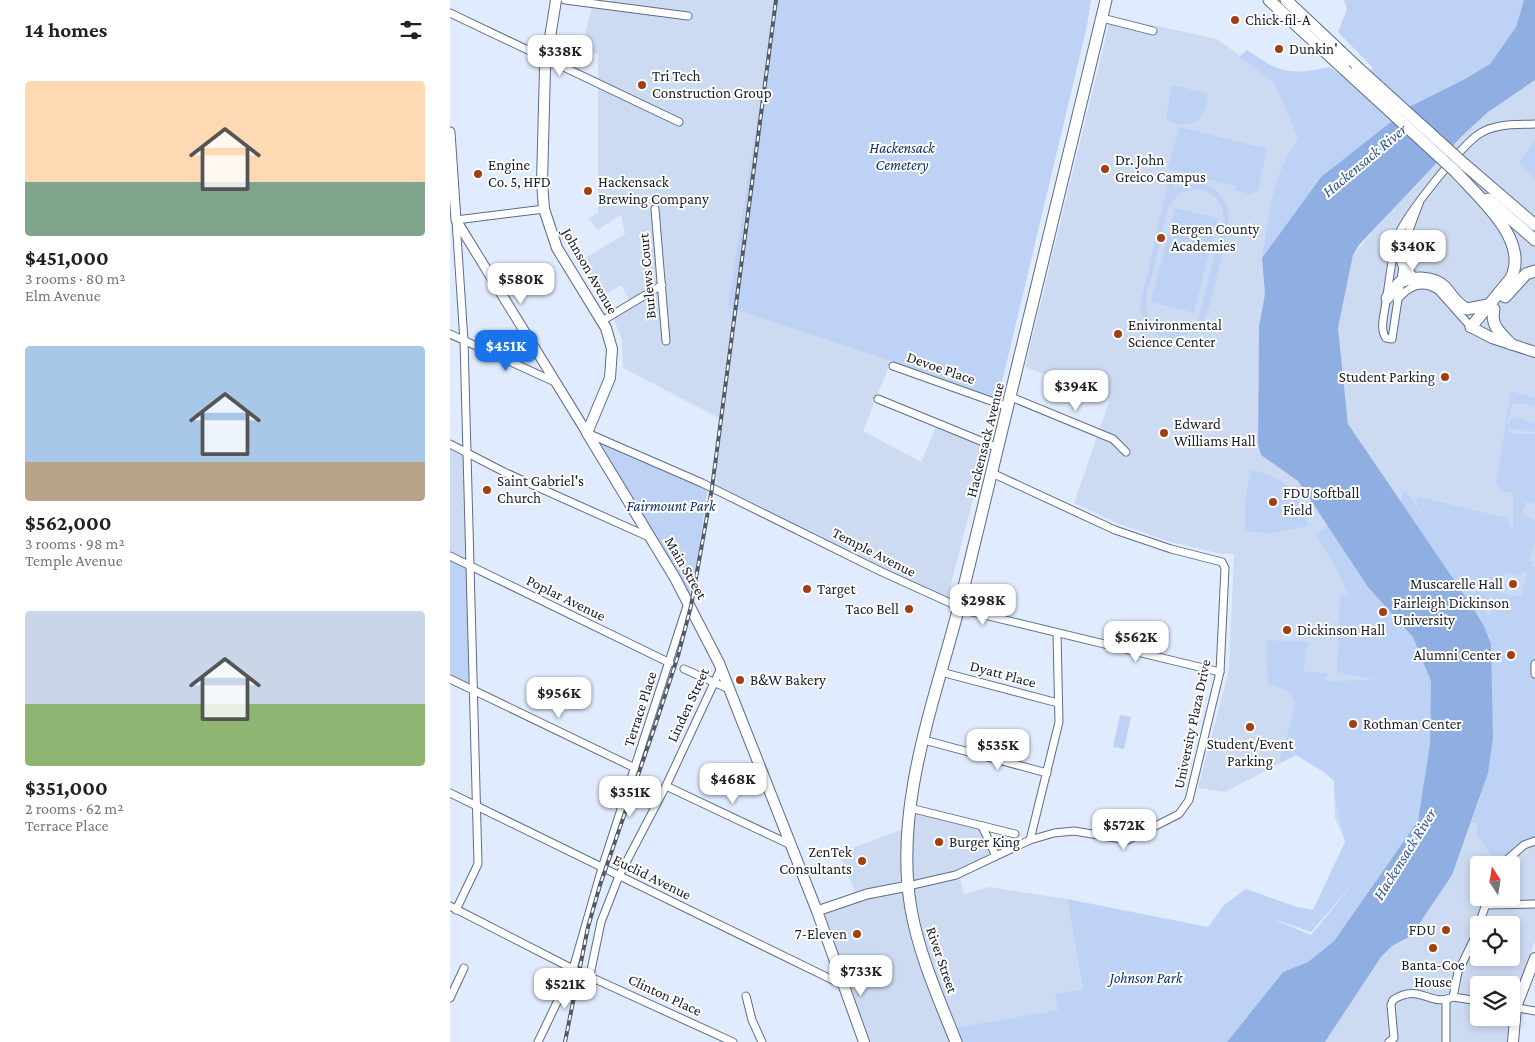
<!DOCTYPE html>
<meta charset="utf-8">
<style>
body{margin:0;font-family:"Crimson Pro",serif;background:#f6f6f6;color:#202124;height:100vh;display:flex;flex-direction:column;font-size:19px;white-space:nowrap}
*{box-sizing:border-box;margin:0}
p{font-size:16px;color:#757577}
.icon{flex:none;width:28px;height:28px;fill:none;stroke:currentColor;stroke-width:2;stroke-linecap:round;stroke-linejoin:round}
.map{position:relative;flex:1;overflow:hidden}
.details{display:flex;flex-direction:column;background:#fff;width:450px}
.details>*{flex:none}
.needle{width:32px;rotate:348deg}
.tools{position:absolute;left:1020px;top:856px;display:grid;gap:10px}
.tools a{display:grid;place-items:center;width:50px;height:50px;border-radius:5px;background:#fff;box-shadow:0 2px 8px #0003;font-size:25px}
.price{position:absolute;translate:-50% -42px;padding:0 11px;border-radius:10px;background:#fff;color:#222;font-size:16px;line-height:32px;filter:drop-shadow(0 1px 2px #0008)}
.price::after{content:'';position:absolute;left:50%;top:30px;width:15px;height:11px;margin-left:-8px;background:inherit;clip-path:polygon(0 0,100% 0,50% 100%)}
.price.on{background:#1a73e8;color:#fff}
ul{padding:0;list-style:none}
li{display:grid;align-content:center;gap:10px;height:265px;padding:0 25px}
li span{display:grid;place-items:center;height:155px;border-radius:5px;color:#555}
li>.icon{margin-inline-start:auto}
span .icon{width:90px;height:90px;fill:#fffc;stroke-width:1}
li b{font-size:21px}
h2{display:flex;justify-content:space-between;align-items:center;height:60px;padding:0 25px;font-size:21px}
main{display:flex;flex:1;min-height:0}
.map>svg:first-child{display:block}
.built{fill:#cddbf2;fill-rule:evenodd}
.green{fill:#bdd2f5;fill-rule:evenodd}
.water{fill:#8faee1}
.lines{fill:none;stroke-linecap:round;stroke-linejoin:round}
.minor-casing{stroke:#5c6d88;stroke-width:9}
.tertiary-casing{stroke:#5c6d88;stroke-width:11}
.secondary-casing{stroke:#5c6d88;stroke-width:12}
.primary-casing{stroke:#5c6d88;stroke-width:13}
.trunk-casing{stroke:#5c6d88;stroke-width:13}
.minor{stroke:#fff;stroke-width:7}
.tertiary{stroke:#fff;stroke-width:9}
.secondary{stroke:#fff;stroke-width:10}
.primary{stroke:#fff;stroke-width:11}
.trunk{stroke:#fff;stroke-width:11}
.rail-casing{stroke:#525a68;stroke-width:4}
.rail{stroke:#fff;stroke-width:2;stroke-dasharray:5.5;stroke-linecap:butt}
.trunk-bridge-casing{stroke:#5c6d88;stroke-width:13;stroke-linecap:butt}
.trunk-bridge{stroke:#fff;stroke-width:11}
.poi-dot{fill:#a33e11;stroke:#fff;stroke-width:2}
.labels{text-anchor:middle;stroke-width:4;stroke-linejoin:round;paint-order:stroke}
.poi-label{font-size:15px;fill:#171d29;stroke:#fff;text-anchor:start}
.park-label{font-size:15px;font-style:italic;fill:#0e316d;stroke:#fff}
.street-label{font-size:15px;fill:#171d29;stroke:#fff}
.water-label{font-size:16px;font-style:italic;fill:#2f5493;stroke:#fff}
</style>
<main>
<section class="details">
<h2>14 homes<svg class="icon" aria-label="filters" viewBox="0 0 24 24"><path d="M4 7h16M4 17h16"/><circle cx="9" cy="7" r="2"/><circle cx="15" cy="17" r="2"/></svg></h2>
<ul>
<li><span style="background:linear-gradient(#ffd9b3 65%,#7fa58c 0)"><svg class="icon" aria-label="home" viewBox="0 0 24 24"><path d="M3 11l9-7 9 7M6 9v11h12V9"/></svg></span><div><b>$451,000</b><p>3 rooms · 80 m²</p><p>Elm Avenue</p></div></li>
<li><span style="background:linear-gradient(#a9c7e8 75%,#b9a48a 0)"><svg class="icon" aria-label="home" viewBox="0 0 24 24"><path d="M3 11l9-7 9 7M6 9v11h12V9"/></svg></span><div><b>$562,000</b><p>3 rooms · 98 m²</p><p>Temple Avenue</p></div></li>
<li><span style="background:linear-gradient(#c9d6e8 60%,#8fb573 0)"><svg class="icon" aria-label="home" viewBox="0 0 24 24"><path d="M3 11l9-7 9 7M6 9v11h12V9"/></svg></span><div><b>$351,000</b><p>2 rooms · 62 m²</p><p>Terrace Place</p></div></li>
</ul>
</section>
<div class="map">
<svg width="1085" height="1042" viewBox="0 0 1085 1042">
<rect width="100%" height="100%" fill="#e0ebfe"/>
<g class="built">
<path d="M161,0h163l-35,267 -10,39 162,55 -28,70 58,31 16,-37 50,21 -40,153 -231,-109 3,-72 -96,-50 -1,-28 -9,-23 20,-11 -12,-21 -20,12 -21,-36 45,-27 -4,-19 -24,15 -8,-12 9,-5v-159l-17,-3 12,-48 17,3z"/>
<path d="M661,16l106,23 57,42 24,58 -6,7 -30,112 3,36 -6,32 -1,118 90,-20 -10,-96 15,-73 41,-48 68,-71 26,-24 47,-32v861l-23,63 1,38h-188l56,-85 11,-11 12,-5 47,-66 -91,-30 -14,-2 -11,-25 -1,-37 -10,-9 -28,-17 -71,37 -27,-4 31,-118 5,-116h-13l-50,-12 -52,-18 -45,-21 36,-104 -85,-32zM1029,865h32v33h-32zM1029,925h32v33h-32zM1029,985h32v33h-32z"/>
<path d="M0,444l17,8 4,114 -21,-10z"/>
<path d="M460,808l72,18 14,30 -37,17 5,21 25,-7 78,12 16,90 -25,21 -107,18 5,14h-92l-47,-131 40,-14 -18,-44 69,-26z"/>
</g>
<g class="green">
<path d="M326,0h315l-4,26 -90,377 -106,-42 -163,-54z"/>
<path d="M894,0h180l-8,27 -26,37 -27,16 -52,26 -90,71 -59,81c6,-36 12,-90 36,-119l-24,-57 -35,-25 8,-7c35,24 41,25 83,17l25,19 18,-18 -35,-36 9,-23z"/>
<path d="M722,85l35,8c4,26 -20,40 -41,26z"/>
<path d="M729,127l88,22 -9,42 -9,3 -14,-4v-4l-67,-17z"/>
<path d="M1085,141v38l-16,-17z"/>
<path d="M719,178l6,2 -2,11c22,-18 51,-5 56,23 0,16 -18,97 -27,109 -9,12 -26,18 -41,13 -13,-5 -19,-17 -21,-30zM746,189c17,1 29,15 27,32l-24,97c-14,22 -51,16 -53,-12 -1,-10 3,-21 6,-30 6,-24 11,-47 17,-71l11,-12z"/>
<path d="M725,208l43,10 -24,95 -43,-11z"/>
<path d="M1061,391l24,7v9l-14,-4 -9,1 -6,21 9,-8 20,6v9l-29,-5 6,7h23v70l-9,-2 -4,13 13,5v21l-6,20 4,2 -1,3 3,1v274l-36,24 -23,-31 1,-11h-6l9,-24 13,-61 -2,-94 -7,-18 -13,-21 -71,-104 4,-10 8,8 44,67 -41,-64 4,-5 88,21 6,15v-40l-12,-2 -5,-8zM1074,572l3,1 -6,24 -21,-5 5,-19 12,3zM1043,590l-4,29 -5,-9z"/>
<path d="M137,433l121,53 -17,120z"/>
<path d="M801,470c37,7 47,22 57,56l-36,7 -23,-1 -4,-4v-27z"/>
<path d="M879,526l39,61 45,50 18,44 -1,63 -12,77 -84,120 -26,21 -25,10 -56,70h-271l-5,-14 107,-18 -3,-16 28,-5 -16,-90 141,28 16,-22 22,-16 51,18 16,3 32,-68 -10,-42 -1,-19 -10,-9 -28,-17 -14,7 -3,-5 4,-5 12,-48c-3,-15 -15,-17 -27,-20l-2,-44 44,2 -5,9 -1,21 25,1 -5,8 51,-1 -38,-8 3,-78 9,3 -14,-31 -20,-32zM908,878l-47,57 -43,-18 43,15z"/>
<path d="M0,556l21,10 3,124 -24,-11z"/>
<path d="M670,715l11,2 -7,32 -11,-2z"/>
</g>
<path class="water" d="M1074,0h11v80l-47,32 -26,24 -103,109 -6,10 -15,73 10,96 123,181 13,21 7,18 2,94 -5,35 -36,102 -41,61 -19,10 -11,11 -56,85h-98l56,-70 25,-10 26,-21 84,-120 12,-77 1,-63 -18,-44 -45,-50 -70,-106 -37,-26 -3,-11 1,-118 6,-32 -3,-36 59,-81 90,-71 52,-26 27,-16 26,-37z"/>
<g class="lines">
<defs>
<g id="minor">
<path d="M115,0l123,16"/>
<path d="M0,13l229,109"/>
<path d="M652,18l51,13"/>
<path d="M970,201l-12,32 -16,106 -6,-1c-7,-9 -1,-26 0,-37 4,-22 5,-46 13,-67 7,-19 63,-89 80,-100 16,-11 39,-9 56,-10"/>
<path d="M205,209l11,132"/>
<path d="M947,300c12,-14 24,-20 41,-10l33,37"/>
<path d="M152,321l60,-36"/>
<path d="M0,334l107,49"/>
<path d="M443,366l115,41"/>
<path d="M561,397l102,42 13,13"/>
<path d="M428,399l120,49"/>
<path d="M137,433l115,50 180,89 86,39 252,61"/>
<path d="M0,444l54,28 145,65"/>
<path d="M0,556l220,107"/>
<path d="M1085,664v10"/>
<path d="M234,669l45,20"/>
<path d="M491,672l117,31"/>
<path d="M0,679l185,89"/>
<path d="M474,740l123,33"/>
<path d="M216,786l125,59"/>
<path d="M0,793l393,192"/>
<path d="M460,808l105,26"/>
<path d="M532,826l14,30"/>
<path d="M580,840l29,-118 -2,-88"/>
<path d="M1051,865l23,-20 11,-4"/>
<path d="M458,886l48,-11 74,-35 24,-7 20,-2 54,9 51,-26 10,-14 31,-128 5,-104 -3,-6 -51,-13 -56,-19 -123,-57"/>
<path d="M1035,905l50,-1"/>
<path d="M0,906l123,63 160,73"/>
<path d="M6,910l22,-46 -14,-523 -8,-121 88,-11"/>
<path d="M140,975l11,-53 18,-46 47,-90 55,-118"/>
<path d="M296,996l6,24 10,22"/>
<path d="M0,998l14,-30"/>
<path d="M996,1000v42"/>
<path d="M1029,1001l-26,-4 5,-25 16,-33 14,-41"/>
<path d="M1063,1007l22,4"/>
<path d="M88,1042l35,-73 29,-101 86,-265"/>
<path d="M939,1042l5,-4 -3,-33 2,-5c27,-18 37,8 60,-3"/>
</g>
<g id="tertiary">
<path d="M0,132l6,88 131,213"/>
<path d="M367,911l50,-17 41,-8"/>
</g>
<g id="secondary">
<path d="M106,0l-11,69 -3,113 2,27 13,39 49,80 6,21 -2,29 -23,55 88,145 44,85 98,248 47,131"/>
<path d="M1021,327l21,11 43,14"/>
<path d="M1063,1042l3,-35 19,-49"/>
</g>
<path id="primary" d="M506,1042c-17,-43 -37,-87 -45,-133 -18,-104 25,-211 50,-310l145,-599"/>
<g id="trunk">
<path d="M819,0l76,70"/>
<path d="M836,0l71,67"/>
<path d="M1014,164l71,61"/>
<path d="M1006,172c23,26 74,68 55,106l-40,49"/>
<path d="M1038,199l47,41"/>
<path d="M953,263l9,15"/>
<path d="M1055,297l21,-23 9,-3"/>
<path d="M937,298l13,-16c14,-5 33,-7 45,5 8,9 11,17 22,22l21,-4"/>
<path d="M1044,309c-4,16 6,24 17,35"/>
</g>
</defs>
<use href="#minor" class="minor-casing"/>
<use href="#tertiary" class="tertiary-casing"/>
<use href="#secondary" class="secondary-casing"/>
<use href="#primary" class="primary-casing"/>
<use href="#trunk" class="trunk-casing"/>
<use href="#minor" class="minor"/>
<use href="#tertiary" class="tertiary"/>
<use href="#secondary" class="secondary"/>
<use href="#primary" class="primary"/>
<use href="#trunk" class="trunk"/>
<defs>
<path id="rail" d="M115,1042l23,-115 12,-42 55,-159 23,-70 13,-50 21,-118 64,-488"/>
</defs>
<use href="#rail" class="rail-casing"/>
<use href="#rail" class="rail"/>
<defs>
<g id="trunk-bridge">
<path d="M907,67l107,97"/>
<path d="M895,70l111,102"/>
</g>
</defs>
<use href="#trunk-bridge" class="trunk-bridge-casing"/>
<use href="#trunk-bridge" class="trunk-bridge"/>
</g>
<g class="poi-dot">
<circle cx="785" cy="20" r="5"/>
<circle cx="829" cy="49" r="5"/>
<circle cx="192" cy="85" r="5"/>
<circle cx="655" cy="169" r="5"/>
<circle cx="28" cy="174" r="5"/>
<circle cx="138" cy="191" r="5"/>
<circle cx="711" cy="238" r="5"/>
<circle cx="668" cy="334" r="5"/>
<circle cx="995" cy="377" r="5"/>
<circle cx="714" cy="433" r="5"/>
<circle cx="37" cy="490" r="5"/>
<circle cx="823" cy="502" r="5"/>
<circle cx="1063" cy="584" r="5"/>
<circle cx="357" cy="589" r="5"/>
<circle cx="459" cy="609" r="5"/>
<circle cx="933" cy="612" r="5"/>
<circle cx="837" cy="630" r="5"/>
<circle cx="1061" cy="655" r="5"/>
<circle cx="290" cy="680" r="5"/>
<circle cx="903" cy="724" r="5"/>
<circle cx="800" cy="727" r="5"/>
<circle cx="489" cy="842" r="5"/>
<circle cx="412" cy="861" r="5"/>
<circle cx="996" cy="930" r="5"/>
<circle cx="407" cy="934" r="5"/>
<circle cx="983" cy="948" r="5"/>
</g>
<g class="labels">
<g class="poi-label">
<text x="795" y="25">Chick-fil-A</text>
<text x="839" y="54">Dunkin'</text>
<text x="202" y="81">Tri Tech<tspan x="202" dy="17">Construction Group</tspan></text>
<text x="665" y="165">Dr. John<tspan x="665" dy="17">Greico Campus</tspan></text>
<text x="38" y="170">Engine<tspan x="38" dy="17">Co. 5, HFD</tspan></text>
<text x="148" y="187">Hackensack<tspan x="148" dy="17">Brewing Company</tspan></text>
<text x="721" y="234">Bergen County<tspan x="721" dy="17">Academies</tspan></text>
<text x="678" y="330">Enivironmental<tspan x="678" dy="17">Science Center</tspan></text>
<text x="985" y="382" text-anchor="end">Student Parking</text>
<text x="724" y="429">Edward<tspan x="724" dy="17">Williams Hall</tspan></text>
<text x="47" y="486">Saint Gabriel's<tspan x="47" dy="17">Church</tspan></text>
<text x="833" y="498">FDU Softball<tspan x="833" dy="17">Field</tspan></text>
<text x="1053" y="589" text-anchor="end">Muscarelle Hall</text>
<text x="367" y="594">Target</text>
<text x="943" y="608">Fairleigh Dickinson<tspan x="943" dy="17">University</tspan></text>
<text x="449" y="614" text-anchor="end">Taco Bell</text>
<text x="847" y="635">Dickinson Hall</text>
<text x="1051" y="660" text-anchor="end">Alumni Center</text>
<text x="300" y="685">B&amp;W Bakery</text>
<text x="913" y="729">Rothman Center</text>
<text x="800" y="749" text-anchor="middle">Student/Event<tspan x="800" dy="17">Parking</tspan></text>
<text x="499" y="847">Burger King</text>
<text x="402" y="857" text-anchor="end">ZenTek<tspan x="402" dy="17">Consultants</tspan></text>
<text x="986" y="935" text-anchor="end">FDU</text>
<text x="397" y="939" text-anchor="end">7-Eleven</text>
<text x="983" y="970" text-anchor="middle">Banta-Coe<tspan x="983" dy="17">House</tspan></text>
</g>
<g class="park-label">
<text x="452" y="153">Hackensack<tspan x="452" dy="17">Cemetery</tspan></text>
<text x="221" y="511">Fairmount Park</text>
<text x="696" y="983">Johnson Park</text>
</g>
<g class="street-label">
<text transform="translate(140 271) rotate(60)" y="5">Johnson Avenue</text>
<text transform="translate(197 276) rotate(-95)" y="5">Burlews Court</text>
<text transform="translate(491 368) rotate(19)" y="5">Devoe Place</text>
<text transform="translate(535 440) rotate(-76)" y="5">Hackensack Avenue</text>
<text transform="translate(424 552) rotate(27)" y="5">Temple Avenue</text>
<text transform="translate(236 568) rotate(60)" y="5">Main Street</text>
<text transform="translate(116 598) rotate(26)" y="5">Poplar Avenue</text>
<text transform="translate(553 674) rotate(15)" y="5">Dyatt Place</text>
<text transform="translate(238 705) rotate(-65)" y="5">Linden Street</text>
<text transform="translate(190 709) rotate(-72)" y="5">Terrace Place</text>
<text transform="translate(742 724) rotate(-78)" y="5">University Plaza Drive</text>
<text transform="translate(202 877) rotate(26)" y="5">Euclid Avenue</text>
<text transform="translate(492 960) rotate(71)" y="5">River Street</text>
<text transform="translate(215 995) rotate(25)" y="5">Clinton Place</text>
</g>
<g class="water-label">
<text transform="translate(914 160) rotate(-40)" y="6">Hackensack River</text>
<text transform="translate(954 854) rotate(-58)" y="6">Hackensack River</text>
</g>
</g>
</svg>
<div class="tools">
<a><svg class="needle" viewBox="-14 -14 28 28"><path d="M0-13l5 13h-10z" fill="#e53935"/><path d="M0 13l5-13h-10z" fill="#757577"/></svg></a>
<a><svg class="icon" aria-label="locate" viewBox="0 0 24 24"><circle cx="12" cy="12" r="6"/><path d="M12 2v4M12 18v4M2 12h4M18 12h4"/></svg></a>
<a><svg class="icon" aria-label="layers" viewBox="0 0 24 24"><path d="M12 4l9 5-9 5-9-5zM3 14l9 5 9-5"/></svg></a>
</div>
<b class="price" style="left:110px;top:77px">$338K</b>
<b class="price" style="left:963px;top:272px">$340K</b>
<b class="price" style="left:71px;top:305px">$580K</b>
<b class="price on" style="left:56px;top:372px">$451K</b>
<b class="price" style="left:626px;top:412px">$394K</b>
<b class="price" style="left:533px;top:626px">$298K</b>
<b class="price" style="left:686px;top:663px">$562K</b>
<b class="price" style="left:109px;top:719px">$956K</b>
<b class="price" style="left:548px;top:771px">$535K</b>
<b class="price" style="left:283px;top:805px">$468K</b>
<b class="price" style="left:180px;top:818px">$351K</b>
<b class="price" style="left:674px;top:851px">$572K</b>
<b class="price" style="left:411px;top:997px">$733K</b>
<b class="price" style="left:115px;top:1010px">$521K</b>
</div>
</main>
